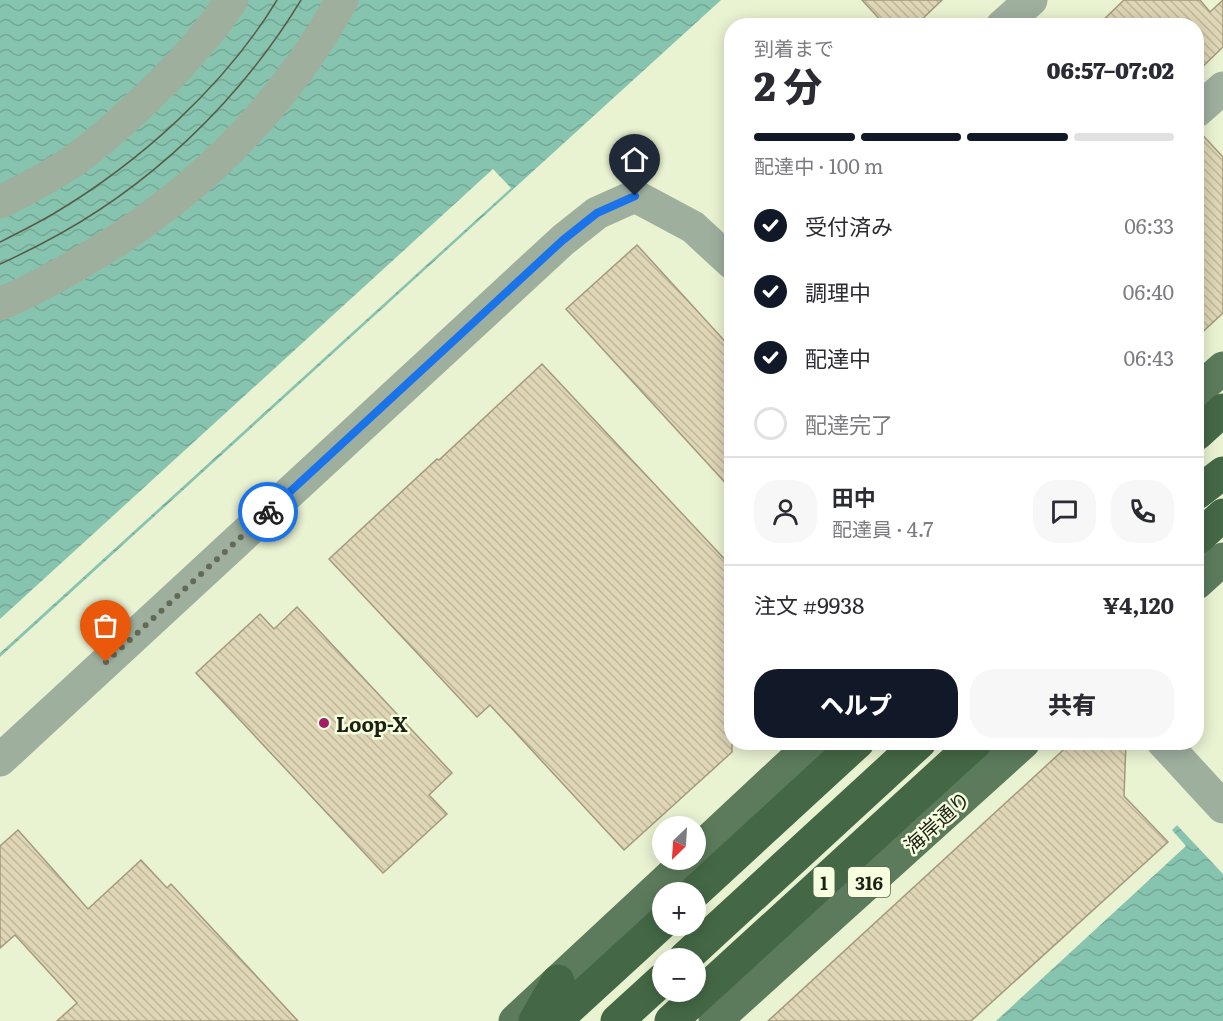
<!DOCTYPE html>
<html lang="ja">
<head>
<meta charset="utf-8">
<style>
	body { margin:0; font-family:Literata,"Noto Sans JP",serif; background:#f7f7f7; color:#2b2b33; height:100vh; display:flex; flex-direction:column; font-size:22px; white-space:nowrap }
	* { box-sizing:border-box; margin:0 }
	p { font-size:20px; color:#7c7c81 }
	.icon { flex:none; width:33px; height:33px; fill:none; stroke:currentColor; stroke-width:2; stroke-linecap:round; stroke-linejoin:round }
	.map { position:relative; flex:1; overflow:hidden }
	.panel { position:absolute; left:724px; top:18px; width:480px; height:732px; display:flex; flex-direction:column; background:#fff; border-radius:24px; box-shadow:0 3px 15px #0003 }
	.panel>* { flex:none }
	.needle { width:39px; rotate:205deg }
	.fabs { position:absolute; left:652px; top:816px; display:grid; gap:12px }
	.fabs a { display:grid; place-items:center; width:54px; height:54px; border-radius:50%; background:#fff; box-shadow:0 3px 15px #0003; font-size:30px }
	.pin { position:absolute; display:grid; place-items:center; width:51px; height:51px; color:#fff; margin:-62px -26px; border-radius:50% 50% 50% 0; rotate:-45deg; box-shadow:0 0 6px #0007 }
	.pin .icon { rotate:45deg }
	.courier { position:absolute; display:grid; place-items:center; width:60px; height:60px; margin:-30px; border:4px solid #1a73e8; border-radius:50%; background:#fff; color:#222; box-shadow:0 2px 8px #0007 }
	.overview em { font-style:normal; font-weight:800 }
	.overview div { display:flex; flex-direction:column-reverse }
	.overview { display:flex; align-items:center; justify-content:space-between; height:102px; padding:0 30px }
	h1 { font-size:39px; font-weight:800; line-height:45px }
	.bar { display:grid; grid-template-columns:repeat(4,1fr); gap:9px 6px; align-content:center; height:72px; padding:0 30px }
	.bar i { height:8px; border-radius:4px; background:#e1e1e2 }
	.bar .selected { background:#111827 }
	.bar p { grid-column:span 4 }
	.line { display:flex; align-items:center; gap:15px; padding:0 30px; border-top:2px solid #e1e1e2 }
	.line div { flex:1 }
	.round { display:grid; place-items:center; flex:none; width:63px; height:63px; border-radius:24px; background:#f7f7f7 }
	ol { padding:0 30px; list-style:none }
	li { display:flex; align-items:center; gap:18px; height:66px }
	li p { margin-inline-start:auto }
	li .icon { padding:6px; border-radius:50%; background:#111827; color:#fff; stroke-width:4 }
	li:last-child { color:#7c7c81 }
	li i { width:33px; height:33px; border:3px solid #e1e1e2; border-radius:50% }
	.button { display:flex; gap:12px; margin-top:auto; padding:12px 30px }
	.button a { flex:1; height:69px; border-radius:24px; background:#111827; color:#fff; font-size:24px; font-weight:800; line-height:69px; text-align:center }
	.button a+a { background:#f7f7f7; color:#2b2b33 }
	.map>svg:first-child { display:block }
</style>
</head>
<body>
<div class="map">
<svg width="1223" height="1021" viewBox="0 0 1223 1021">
	<defs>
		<pattern id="water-waves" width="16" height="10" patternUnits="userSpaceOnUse" patternTransform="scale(1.5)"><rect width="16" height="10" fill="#87c4af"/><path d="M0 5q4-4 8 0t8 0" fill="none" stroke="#74a896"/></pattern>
		<pattern id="building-back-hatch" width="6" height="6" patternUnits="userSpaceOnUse" patternTransform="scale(1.5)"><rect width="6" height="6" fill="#dfd6b6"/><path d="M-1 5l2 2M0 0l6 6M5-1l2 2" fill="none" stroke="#bfb79c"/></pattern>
	</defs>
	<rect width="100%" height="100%" fill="#e9f2d1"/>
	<!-- water -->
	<path fill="url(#water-waves)" d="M 0,0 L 721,0 L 0,657 Z
		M 1223,782 L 1223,1021 L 996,1021 L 1186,846 L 1172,830 Z"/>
	<!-- pier -->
	<path fill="#e9f2d1" d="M 493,169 L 511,188 L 0,653 L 0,619 Z
		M 1223,779 L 1223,874 L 1175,823 Z"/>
	<!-- building -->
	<path fill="url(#building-back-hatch)" stroke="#a29a7c" stroke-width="1.5" d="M 862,0 L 942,0 L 915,26 L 886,26 Z
		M 1124,0 L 1200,0 L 1210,12 L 1223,0 L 1223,47 L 1197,72 L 1197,26 L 1097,26 Z
		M 1197,129 L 1223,157 L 1223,313 L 1197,337 Z
		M 637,245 L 732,349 L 732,490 L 566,309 Z
		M 542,364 L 732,567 L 732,752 L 624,850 L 490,705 L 477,717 L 329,559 L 437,459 L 439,460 Z
		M 297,607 L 452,773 L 429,795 L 447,814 L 383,873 L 196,673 L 260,614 L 274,629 Z
		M 1072,742 L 1126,742 L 1124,796 L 1168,842 L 971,1021 L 768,1021 Z
		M 18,830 L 88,909 L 141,860 L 167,888 L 171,884 L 298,1021 L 57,1021 L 77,1003 L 15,935 L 0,948 L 0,846 Z"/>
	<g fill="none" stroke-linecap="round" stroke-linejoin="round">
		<!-- tertiary -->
		<path stroke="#9eaf9e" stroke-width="33" d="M 1002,26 L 1031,0
			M 1197,111 L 1223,88
			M 0,202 C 25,190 49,177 72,162 C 94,146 115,128 135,109 C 171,76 204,41 232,0
			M 0,304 C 29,292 58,276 85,260 C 194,196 281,111 342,0
			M 1163,742 L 1223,807
			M 0,760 L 563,240 L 597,213 L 635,196 L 693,227 L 732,263"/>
		<!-- primary -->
		<path stroke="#5c7b5c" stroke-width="33" d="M 1197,391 L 1223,368
			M 1197,583 L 1223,559
			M 696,852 L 814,742
			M 515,1021 L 688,860
			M 715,1021 L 1024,742"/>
		<!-- motorway -->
		<path stroke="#446845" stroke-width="33" d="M 1197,434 L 1223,410
			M 1197,493 L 1223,473
			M 1197,539 L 1223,515
			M 695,892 L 858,742
			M 685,958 L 920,742
			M 535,1021 L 558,981
			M 555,1021 L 663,922
			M 617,1021 L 663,979
			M 671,1021 L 976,742"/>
		<!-- tram -->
		<path stroke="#575c4a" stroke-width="1.5" d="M 0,242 C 18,233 36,224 53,214 C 139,163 225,86 277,0
			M 0,264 C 14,258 27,251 41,244 C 148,189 239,102 301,0"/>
	</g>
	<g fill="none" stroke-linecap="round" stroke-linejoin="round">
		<!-- done -->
		<path stroke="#646a56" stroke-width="6" stroke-dasharray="0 10.8" d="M 106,662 L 268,512"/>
		<!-- route -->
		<path stroke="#1a73e8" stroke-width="8" d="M 268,512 L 563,240 L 597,213 L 635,196"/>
	</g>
	<!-- markers -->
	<circle fill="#a41d67" stroke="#f6ffde" stroke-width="2" cx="324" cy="723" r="6"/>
	<g text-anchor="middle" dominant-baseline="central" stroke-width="5" stroke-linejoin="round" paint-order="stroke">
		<!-- shield labels -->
		<g fill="#f6ffde" stroke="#5e6351" stroke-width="1.5">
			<rect x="813.5" y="867" width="21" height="30" rx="4.5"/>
			<rect x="848" y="867" width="42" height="30" rx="4.5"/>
		</g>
		<g font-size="18" font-weight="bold" fill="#1d2014">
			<text x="824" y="882">1</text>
			<text x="869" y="882">316</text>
		</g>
		<!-- poi labels -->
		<g font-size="20" font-weight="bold" fill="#1d2014" stroke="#f6ffde" text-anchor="start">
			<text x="336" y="723">Loop-X</text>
		</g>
		<!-- street labels -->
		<g font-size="20" fill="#1d2014" stroke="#f6ffde">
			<text transform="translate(936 821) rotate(-42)">海岸通り</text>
		</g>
	</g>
</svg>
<div class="fabs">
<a><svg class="needle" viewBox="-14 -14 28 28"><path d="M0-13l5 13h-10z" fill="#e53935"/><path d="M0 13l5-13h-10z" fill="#7c7c81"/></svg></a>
<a>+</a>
<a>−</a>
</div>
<div class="pin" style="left:106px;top:662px;background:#ea580c"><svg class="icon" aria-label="bag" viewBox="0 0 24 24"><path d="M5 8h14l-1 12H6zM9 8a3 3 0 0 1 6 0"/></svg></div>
<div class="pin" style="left:635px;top:196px;background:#1f2937"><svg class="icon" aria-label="home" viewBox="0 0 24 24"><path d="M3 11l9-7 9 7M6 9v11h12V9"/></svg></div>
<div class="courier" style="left:268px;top:512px"><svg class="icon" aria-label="bike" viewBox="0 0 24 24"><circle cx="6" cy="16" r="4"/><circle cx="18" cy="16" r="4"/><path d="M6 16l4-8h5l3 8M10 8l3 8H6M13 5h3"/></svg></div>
<section class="panel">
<div class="overview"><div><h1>2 分</h1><p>到着まで</p></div><em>06:57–07:02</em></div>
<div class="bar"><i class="selected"></i><i class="selected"></i><i class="selected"></i><i></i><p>配達中 · 100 m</p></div>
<ol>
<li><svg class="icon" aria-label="check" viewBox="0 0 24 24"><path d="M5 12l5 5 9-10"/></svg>受付済み<p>06:33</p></li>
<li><svg class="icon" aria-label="check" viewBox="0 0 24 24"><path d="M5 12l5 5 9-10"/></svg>調理中<p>06:40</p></li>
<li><svg class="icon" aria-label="check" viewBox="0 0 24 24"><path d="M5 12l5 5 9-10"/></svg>配達中<p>06:43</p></li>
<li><i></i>配達完了</li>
</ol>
<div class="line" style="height:108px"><a class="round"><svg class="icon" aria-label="person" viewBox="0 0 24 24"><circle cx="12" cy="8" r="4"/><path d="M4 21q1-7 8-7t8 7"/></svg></a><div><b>田中</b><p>配達員 · 4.7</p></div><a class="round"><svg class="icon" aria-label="chat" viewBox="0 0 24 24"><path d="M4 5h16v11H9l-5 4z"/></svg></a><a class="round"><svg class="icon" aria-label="phone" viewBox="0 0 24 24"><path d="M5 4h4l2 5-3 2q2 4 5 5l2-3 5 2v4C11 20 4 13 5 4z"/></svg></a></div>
<div class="line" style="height:78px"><div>注文 #9938</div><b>¥4,120</b></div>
<div class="button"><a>ヘルプ</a><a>共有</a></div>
</section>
</div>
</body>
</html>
